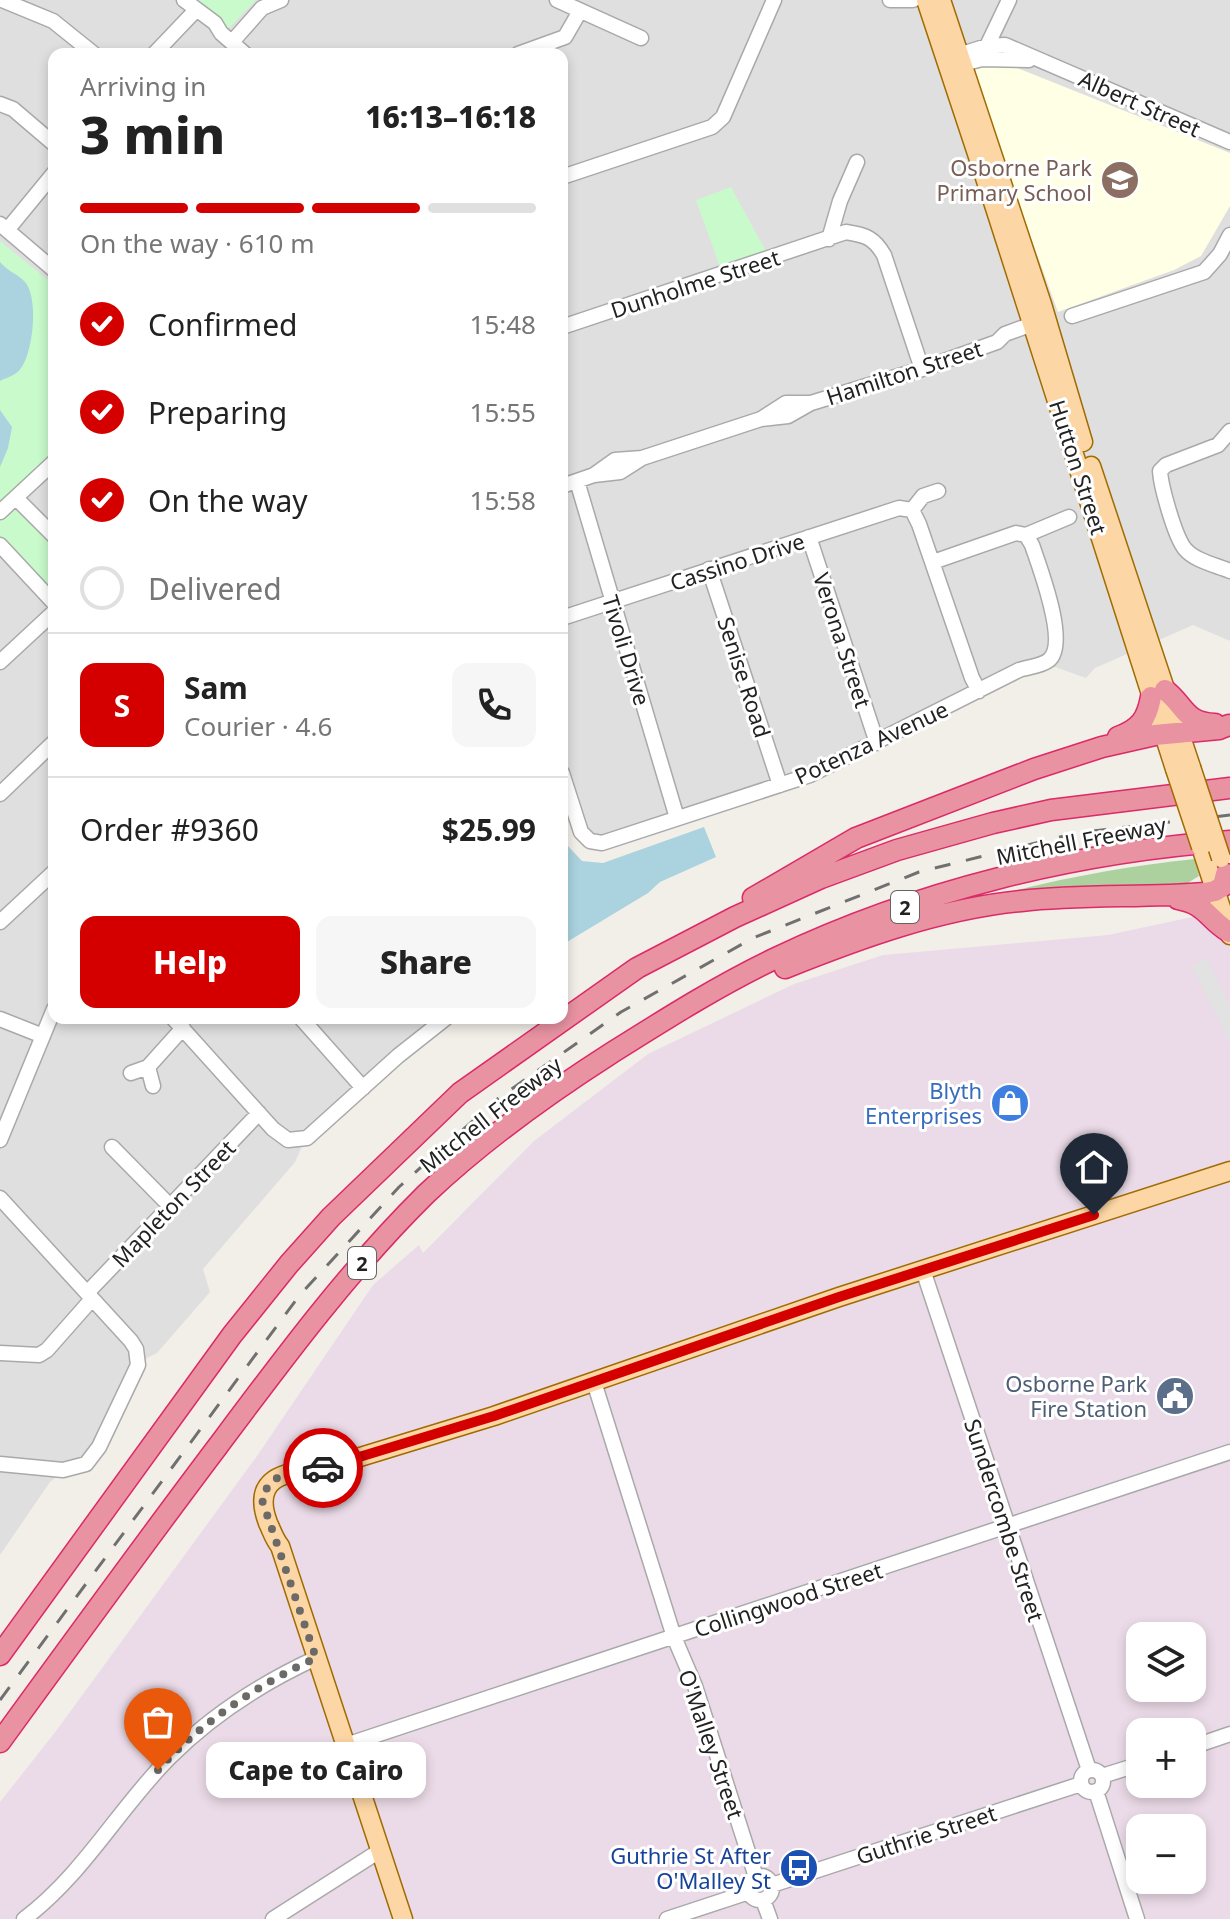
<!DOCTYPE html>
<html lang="en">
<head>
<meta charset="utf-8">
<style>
	body { margin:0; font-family:"Noto Sans",sans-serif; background:#f6f6f6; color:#222; height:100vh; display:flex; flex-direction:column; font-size:30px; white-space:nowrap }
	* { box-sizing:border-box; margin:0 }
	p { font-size:26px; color:#767676 }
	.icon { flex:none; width:44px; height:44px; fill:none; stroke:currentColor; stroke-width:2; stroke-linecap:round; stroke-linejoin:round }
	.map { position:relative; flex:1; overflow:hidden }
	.side { position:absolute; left:48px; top:48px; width:520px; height:976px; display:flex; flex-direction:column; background:#fff; border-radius:16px; box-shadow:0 4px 12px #0003 }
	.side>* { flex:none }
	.tools { position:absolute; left:1126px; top:1622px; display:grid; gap:16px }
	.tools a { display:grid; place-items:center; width:80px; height:80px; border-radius:16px; background:#fff; box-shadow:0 4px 12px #0003; font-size:40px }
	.pin { position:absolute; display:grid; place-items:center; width:68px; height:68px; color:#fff; margin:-82px -34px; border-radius:50% 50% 50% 0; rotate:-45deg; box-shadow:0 0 8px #0007 }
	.pin .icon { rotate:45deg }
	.courier { position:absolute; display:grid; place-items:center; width:80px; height:80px; margin:-40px; border:6px solid #d40000; border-radius:50%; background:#fff; color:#222; box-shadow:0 2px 10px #0007 }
	.bubble { position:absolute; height:56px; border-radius:16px; background:#fff; box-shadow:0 4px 12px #0003; font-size:26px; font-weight:800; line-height:56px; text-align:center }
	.headline em { font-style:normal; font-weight:800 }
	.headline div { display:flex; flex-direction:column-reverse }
	.headline { display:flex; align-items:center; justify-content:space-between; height:136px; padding:0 32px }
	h1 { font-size:52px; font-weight:800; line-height:60px }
	.bar { display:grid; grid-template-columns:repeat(4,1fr); gap:12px 8px; align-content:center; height:96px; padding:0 32px }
	.bar i { height:10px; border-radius:6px; background:#e0e0e0 }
	.bar .on { background:#d40000 }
	.bar p { grid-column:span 4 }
	.line { display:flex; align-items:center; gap:20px; padding:0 32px; border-top:2px solid #e0e0e0 }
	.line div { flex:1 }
	.round { display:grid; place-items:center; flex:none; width:84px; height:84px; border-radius:16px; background:#f6f6f6 }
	ol { padding:0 32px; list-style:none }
	li { display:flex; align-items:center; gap:24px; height:88px }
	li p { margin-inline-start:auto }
	li .icon { padding:8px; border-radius:50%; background:#d40000; color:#fff; stroke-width:4 }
	li:last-child { color:#767676 }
	li i { width:44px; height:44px; border:4px solid #e0e0e0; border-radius:50% }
	.cta { display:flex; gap:16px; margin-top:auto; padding:16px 32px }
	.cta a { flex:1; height:92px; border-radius:16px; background:#d40000; color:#fff; font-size:32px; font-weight:800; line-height:92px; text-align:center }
	.cta a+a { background:#f6f6f6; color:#222 }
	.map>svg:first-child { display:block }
</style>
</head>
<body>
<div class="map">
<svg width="1230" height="1919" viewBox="0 0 1230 1919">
	<rect width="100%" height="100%" fill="#f2efe9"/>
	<!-- residential -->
	<path fill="#e0dfdf" d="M 0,0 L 1230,0 L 1230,641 L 1193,625 L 1095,668 L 1086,678 L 1038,661 L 809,772 L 601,838 L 591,837 L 581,819 L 562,825 L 562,54 L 54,54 L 54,1018 L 438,1018 L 308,1133 L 295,1162 L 203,1269 L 210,1292 L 157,1353 L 127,1368 L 88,1451 L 50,1482 L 0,1555 Z"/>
	<!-- industrial -->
	<path fill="#ebdbe8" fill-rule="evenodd" d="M 1230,909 L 1230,1919 L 0,1919 L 0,1802 L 56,1731 L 257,1456 L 373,1285 L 419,1245 L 423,1253 L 534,1141 L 648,1054 L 794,984 L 883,955 L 1108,935 ZM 1140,1636 L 1192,1636 L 1192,1688 L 1140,1688 ZM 1140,1732 L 1192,1732 L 1192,1784 L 1140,1784 ZM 1140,1828 L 1192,1828 L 1192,1880 L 1140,1880 Z"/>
	<!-- education -->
	<path fill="#ffffe5" d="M 995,59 L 1230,153 L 1230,206 L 1201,256 L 1174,270 L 1058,312 L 967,63 Z"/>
	<!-- forest -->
	<path fill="#add19e" d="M 1195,859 L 1199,876 L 1186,884 L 967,903 C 1042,882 1117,867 1195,859 Z"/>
	<!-- park -->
	<path fill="#c8facc" d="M 192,0 L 256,0 L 228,29 Z
		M 731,187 L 768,255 L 721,270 L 696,200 Z
		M 0,241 L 54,285 L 54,453 L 0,507 Z
		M 16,501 L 54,540 L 54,602 L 0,543 L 0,515 Z"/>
	<!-- parking -->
	<path fill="#e2e2e2" d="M 1207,958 L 1230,1007 L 1230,1042 L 1191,966 Z"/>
	<!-- water -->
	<path fill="#aad3df" d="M 0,262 C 7,271 18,274 25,282 C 39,298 33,352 21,368 C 16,376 7,377 0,381 Z
		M 0,410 L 12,427 L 8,448 L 0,467 Z
		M 704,827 L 716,857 L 660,882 L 648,893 L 562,945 L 562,847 L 567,845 L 582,861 L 603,863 Z"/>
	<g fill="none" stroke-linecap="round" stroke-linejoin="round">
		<defs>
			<path id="minor" d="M 2,0 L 53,21 L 94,54
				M 184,0 L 215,23 L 221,33 L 245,54
				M 557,0 L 641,38
				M 890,0 L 913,0
				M 232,42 L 262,8 L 281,0
				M 987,46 L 1009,0
				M 154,54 L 195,11
				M 518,54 L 565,37 L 580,11
				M 952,57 L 987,46 L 1005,45 L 1230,142
				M 959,65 L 982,59 L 1029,60
				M 0,104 L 13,109 L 54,144
				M 562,177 L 712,127 L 723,117 L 774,0
				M 0,224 L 54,270
				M 8,229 L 54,173
				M 829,239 L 840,201 L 857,162
				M 1072,316 L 1204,272 L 1220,254 L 1230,235
				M 562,327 L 846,232 C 866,235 874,238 884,255 L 922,369
				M 761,419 L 788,416 L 811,403 L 922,369 L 997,342 L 1005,334 L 1041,321
				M 1230,431 L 1218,445 L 1166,465 L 1160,471 C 1161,487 1175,537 1185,549 C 1195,561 1216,565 1230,571
				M 594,475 L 620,472 L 642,458 L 761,419 L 786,403 L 810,403
				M 577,481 L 677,818
				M 562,486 L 594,475 L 615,460 L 642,458
				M 16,498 L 54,536
				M 912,510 L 923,496 L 938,491
				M 0,512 L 54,462
				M 1026,535 L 1069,517
				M 809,537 L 877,743
				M 0,545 L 54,603
				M 709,569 L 780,785
				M 562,618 L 899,508 L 912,510 L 919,524 L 972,678 L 979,691
				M 0,662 L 54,612
				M 562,773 L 581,832 L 590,841 L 602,843 L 810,775 L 1019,670 C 1028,667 1042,666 1049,660 C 1069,643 1039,566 1032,545 L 1026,535 L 1016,533 L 933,562
				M 0,794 L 54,742
				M 0,922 L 54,872
				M 173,1018 L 273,1129 L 288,1140 L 307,1138 L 398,1056 L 446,1018
				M 301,1018 L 363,1088
				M 0,1019 L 43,1036
				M 148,1067 L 153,1086
				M 131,1073 L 148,1067 L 183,1028
				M 0,1140 L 54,1009
				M 112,1147 L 170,1206
				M 0,1198 L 131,1341 L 136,1349 L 138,1365 L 99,1447 L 86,1464 L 63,1470 L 0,1464
				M 923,1270 L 1089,1770
				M 87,1293 L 259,1113
				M 0,1353 L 39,1355 L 47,1350 L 92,1299
				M 594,1382 L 674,1637 L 695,1686 L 756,1877
				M 346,1745 L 1230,1452
				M 1192,1747 L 1230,1734
				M1081 1781a11 11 0 1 1 22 0a11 11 0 1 1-22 0Z
				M 1102,1776 L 1140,1764
				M 1096,1791 L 1137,1919
				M748 1888a12 12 0 1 1 24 0a12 12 0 1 1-24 0Z
				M 772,1885 L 1081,1784
				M 763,1900 L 770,1919
				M 24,1919 C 83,1875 119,1808 170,1757 C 211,1716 264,1682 316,1658
				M 273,1919 L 381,1850
				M 667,1919 L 749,1892"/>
			<path id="major" d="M 926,0 L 995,208 L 1175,769
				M 941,0 L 1042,304 L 1083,442
				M 1091,466 L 1191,767
				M 1201,847 L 1230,935
				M 403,1919 L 280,1546 C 274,1539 272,1531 268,1523 C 251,1478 284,1471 321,1469 L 494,1416 L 839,1297 L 1230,1171"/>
			<path id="highway" d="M 1165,690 C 1185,705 1184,723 1215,724
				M 1118,737 C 1140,729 1147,719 1151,697
				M 753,898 L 856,838 L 1034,769 L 1102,747 L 1155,735 L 1219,729 L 1229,725
				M 1178,899 C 1208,905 1206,918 1229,932
				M 785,968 C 860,938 939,909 1021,901 C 1082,894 1144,898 1205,893 L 1215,891 L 1223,886 L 1226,874
				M 0,1655 L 232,1335 L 289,1264 L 331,1217 L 460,1093 L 637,968 L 735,917 L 821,878 L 897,850 L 993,823 L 1051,810 L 1230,788
				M 0,1742 C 72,1643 144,1544 218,1446 C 283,1359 348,1271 426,1194 C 482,1141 546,1095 610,1054 C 664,1020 719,985 776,958 C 917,891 1075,852 1230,841"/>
		</defs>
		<!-- minor casing -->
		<use href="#minor" stroke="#a9a9a9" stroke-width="17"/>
		<!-- major casing -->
		<use href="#major" stroke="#a06b00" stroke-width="21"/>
		<!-- highway casing -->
		<use href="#highway" stroke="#dc2a67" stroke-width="23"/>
		<!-- minor -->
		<use href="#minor" stroke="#fff" stroke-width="14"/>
		<!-- major -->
		<use href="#major" stroke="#fcd6a4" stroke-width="18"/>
		<!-- highway -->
		<use href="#highway" stroke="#e892a2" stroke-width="20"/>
		<!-- rail -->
		<path stroke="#707070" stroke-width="3" stroke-dasharray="16 16" stroke-linecap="butt" d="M 0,1700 L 299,1296 L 399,1187 L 496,1100 L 621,1012 L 753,938 L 919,872 L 1076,833 L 1230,815"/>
		<defs>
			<path id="major-bridge" d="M 1191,767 L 1221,858
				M 1175,769 L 1201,847"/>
		</defs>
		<!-- major-bridge casing -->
		<use href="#major-bridge" stroke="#a06b00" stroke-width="21" stroke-linecap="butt"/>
		<!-- major-bridge -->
		<use href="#major-bridge" stroke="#fcd6a4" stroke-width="18"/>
	</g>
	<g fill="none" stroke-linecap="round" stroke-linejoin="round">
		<!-- done -->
		<path stroke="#6b6a68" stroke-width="8" stroke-dasharray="0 14.4" d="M 158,1770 C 200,1723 259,1684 316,1658 L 262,1500 C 269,1471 297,1471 323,1468"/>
		<!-- route -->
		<path stroke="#d40000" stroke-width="10" d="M 323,1468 L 494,1416 L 839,1297 L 1094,1215"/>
	</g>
	<!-- icons -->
	<defs>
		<symbol id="school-disc" viewBox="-11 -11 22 22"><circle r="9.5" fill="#8d6e63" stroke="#fff"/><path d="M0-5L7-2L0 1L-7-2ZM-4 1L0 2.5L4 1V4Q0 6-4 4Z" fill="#fff"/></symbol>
		<symbol id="shop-disc" viewBox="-11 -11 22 22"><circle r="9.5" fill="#3f7fe0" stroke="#fff"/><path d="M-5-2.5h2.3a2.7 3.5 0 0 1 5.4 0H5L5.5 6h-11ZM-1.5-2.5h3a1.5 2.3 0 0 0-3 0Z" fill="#fff"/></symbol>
		<symbol id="civic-disc" viewBox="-11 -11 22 22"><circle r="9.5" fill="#5c6f8a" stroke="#fff"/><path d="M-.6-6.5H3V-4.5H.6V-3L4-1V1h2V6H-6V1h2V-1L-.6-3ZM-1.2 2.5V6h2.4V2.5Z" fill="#fff"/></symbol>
		<symbol id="bus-disc" viewBox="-11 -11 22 22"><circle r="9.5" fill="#1a4fb4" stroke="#fff"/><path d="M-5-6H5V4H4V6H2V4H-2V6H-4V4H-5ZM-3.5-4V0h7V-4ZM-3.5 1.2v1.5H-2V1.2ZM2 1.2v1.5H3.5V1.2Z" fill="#fff"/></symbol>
	</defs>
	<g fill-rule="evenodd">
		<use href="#school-disc" x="1098" y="158" width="44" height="44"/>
		<use href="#shop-disc" x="988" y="1081" width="44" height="44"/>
		<use href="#civic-disc" x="1153" y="1374" width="44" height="44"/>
		<use href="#bus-disc" x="777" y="1846" width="44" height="44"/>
	</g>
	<g text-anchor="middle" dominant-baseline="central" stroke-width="6" stroke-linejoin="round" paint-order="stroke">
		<!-- shield labels -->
		<g fill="#fff" stroke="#646464" stroke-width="2">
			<rect x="891" y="891" width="28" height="32" rx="6"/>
			<rect x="348" y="1247" width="28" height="32" rx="6"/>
		</g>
		<g font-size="20" font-weight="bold" fill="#222">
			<text x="905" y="907">2</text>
			<text x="362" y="1263">2</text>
		</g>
		<!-- street labels -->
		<g font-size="22" fill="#222" stroke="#fff">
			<text transform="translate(1140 103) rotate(24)">Albert Street</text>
			<text transform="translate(695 283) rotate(-18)">Dunholme Street</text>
			<text transform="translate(904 372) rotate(-18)">Hamilton Street</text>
			<text transform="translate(1079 467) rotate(72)">Hutton Street</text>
			<text transform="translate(737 561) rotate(-18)">Cassino Drive</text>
			<text transform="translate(843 640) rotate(72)">Verona Street</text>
			<text transform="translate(627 650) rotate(73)">Tivoli Drive</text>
			<text transform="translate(745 677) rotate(72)">Senise Road</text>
			<text transform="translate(871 742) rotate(-25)">Potenza Avenue</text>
			<text transform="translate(1081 840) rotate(-11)">Mitchell Freeway</text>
			<text transform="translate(490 1114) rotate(-38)">Mitchell Freeway</text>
			<text transform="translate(173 1203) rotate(-46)">Mapleton Street</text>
			<text transform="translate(1005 1520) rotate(72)">Sundercombe Street</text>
			<text transform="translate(788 1599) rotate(-18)">Collingwood Street</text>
			<text transform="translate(712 1744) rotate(71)">O'Malley Street</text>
			<text transform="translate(926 1834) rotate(-18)">Guthrie Street</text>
		</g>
		<!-- education labels -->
		<g font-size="22" fill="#785e54" stroke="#fff" text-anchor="end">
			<text x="1092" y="167">Osborne Park<tspan x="1092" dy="25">Primary School</tspan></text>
		</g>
		<!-- shop labels -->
		<g font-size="22" fill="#366cbe" stroke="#fff" text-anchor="end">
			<text x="982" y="1090">Blyth<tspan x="982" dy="25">Enterprises</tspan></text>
		</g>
		<!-- service labels -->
		<g font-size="22" fill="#4e5e75" stroke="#fff" text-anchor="end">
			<text x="1147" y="1383">Osborne Park<tspan x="1147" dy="25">Fire Station</tspan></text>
		</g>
		<!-- transit labels -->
		<g font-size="22" fill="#164399" stroke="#fff" text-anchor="end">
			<text x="771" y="1855">Guthrie St After<tspan x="771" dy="25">O'Malley St</tspan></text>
		</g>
	</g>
</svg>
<div class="tools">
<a><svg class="icon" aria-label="layers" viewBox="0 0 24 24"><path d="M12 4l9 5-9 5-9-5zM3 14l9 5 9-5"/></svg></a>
<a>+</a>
<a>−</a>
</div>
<div class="pin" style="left:158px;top:1770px;background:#ea580c"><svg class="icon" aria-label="bag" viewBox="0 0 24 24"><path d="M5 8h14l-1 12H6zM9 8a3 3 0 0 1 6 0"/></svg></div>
<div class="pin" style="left:1094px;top:1215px;background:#1f2937"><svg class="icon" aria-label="home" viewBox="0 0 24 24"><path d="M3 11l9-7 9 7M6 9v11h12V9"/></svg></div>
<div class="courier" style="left:323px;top:1468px"><svg class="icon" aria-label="car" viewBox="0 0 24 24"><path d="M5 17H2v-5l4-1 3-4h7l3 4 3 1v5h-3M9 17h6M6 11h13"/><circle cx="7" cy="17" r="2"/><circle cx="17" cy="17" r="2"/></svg></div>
<div class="bubble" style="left:206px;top:1742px;width:220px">Cape to Cairo</div>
<section class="side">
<div class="headline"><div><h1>3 min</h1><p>Arriving in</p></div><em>16:13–16:18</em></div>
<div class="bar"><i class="on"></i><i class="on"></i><i class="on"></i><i></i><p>On the way · 610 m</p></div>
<ol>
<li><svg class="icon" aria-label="check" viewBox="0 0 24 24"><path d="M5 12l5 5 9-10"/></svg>Confirmed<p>15:48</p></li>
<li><svg class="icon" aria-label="check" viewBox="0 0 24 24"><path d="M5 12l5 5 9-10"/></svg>Preparing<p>15:55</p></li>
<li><svg class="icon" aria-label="check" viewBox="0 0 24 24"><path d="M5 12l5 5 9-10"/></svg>On the way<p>15:58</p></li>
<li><i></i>Delivered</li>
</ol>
<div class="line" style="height:144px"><b class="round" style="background:#d40000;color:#fff">S</b><div><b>Sam</b><p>Courier · 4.6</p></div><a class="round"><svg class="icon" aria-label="phone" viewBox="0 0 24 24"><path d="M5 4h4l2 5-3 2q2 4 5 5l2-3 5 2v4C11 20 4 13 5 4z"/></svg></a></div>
<div class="line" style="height:104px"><div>Order #9360</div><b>$25.99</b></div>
<div class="cta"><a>Help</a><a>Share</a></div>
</section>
</div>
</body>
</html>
